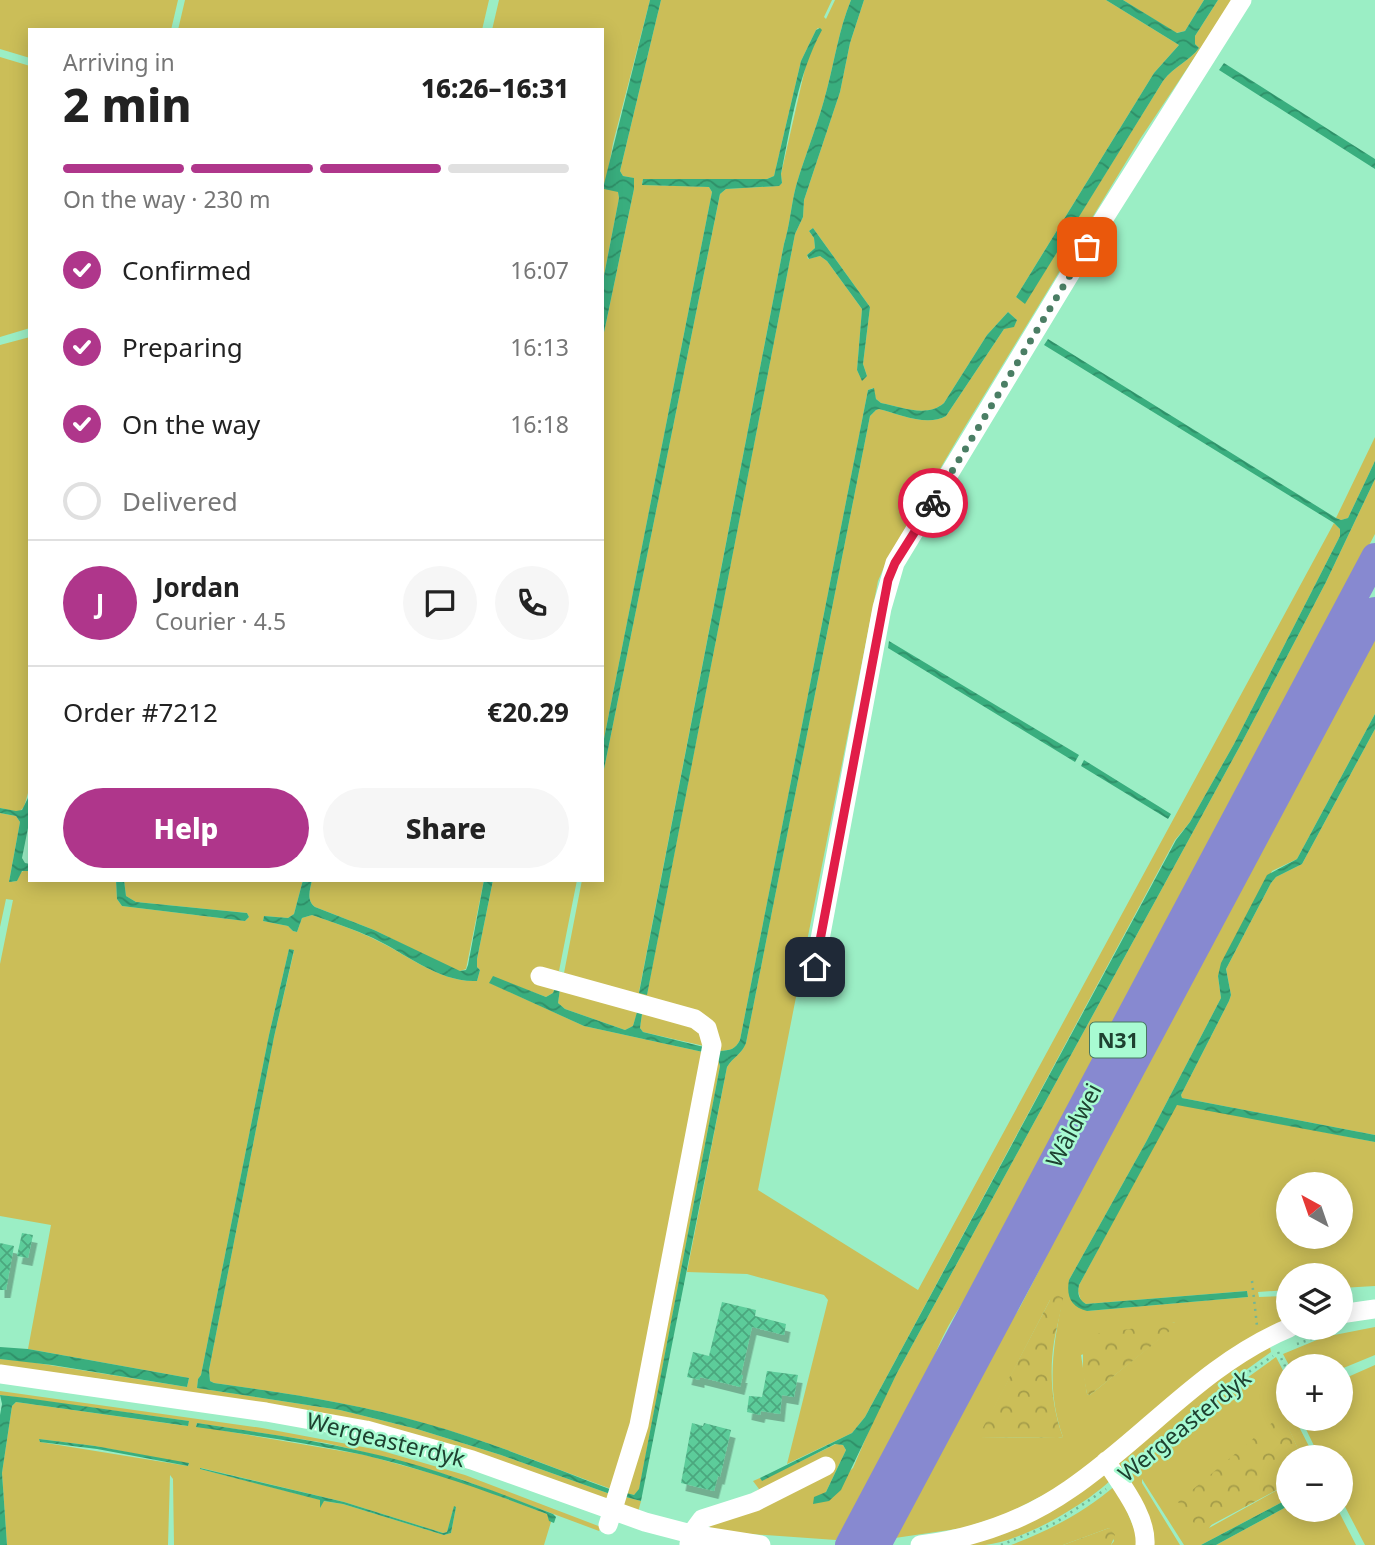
<!DOCTYPE html>
<html lang="en">
<head>
<meta charset="utf-8">
<style>
	body { margin:0; font-family:"Noto Sans",sans-serif; background:#f6f6f6; color:#222; height:100vh; display:flex; flex-direction:column; font-size:26px; white-space:nowrap }
	* { box-sizing:border-box; margin:0 }
	p { font-size:23px; color:#767676 }
	.icon { flex:none; width:38px; height:38px; fill:none; stroke:currentColor; stroke-width:2; stroke-linecap:round; stroke-linejoin:round }
	.map { position:relative; flex:1; overflow:hidden }
	.sheet { position:absolute; left:28px; top:28px; width:576px; height:854px; display:flex; flex-direction:column; background:#fff; border-radius:0px; box-shadow:0 4px 18px #0003 }
	.sheet>* { flex:none }
	.needle { width:46px; rotate:320deg }
	.fabs { position:absolute; left:1276px; top:1172px; display:grid; gap:14px }
	.fabs a { display:grid; place-items:center; width:77px; height:77px; border-radius:50%; background:#fff; box-shadow:0 4px 18px #0003; font-size:35px }
	.pin { position:absolute; display:grid; place-items:center; width:60px; height:60px; color:#fff; margin:-30px; border-radius:14px; box-shadow:0 4px 10px #0006 }
	.courier { position:absolute; display:grid; place-items:center; width:70px; height:70px; margin:-35px; border:5px solid #e11d48; border-radius:50%; background:#fff; color:#222; box-shadow:0 2px 9px #0007 }
	.summary em { font-style:normal; font-weight:800 }
	.summary div { display:flex; flex-direction:column-reverse }
	.summary { display:flex; align-items:center; justify-content:space-between; height:119px; padding:0 35px }
	h1 { font-size:46px; font-weight:800; line-height:52px }
	.bar { display:grid; grid-template-columns:repeat(4,1fr); gap:10px 7px; align-content:center; height:84px; padding:0 35px }
	.bar i { height:9px; border-radius:5px; background:#e0e0e0 }
	.bar .on { background:#af368b }
	.bar p { grid-column:span 4 }
	.line { display:flex; align-items:center; gap:18px; padding:0 35px; border-top:2px solid #e0e0e0 }
	.line div { flex:1 }
	.round { display:grid; place-items:center; flex:none; width:74px; height:74px; border-radius:37px; background:#f6f6f6 }
	ol { padding:0 35px; list-style:none }
	li { display:flex; align-items:center; gap:21px; height:77px }
	li p { margin-inline-start:auto }
	li .icon { padding:7px; border-radius:50%; background:#af368b; color:#fff; stroke-width:4 }
	li:last-child { color:#767676 }
	li i { width:38px; height:38px; border:4px solid #e0e0e0; border-radius:50% }
	.cta { display:flex; gap:14px; margin-top:auto; padding:14px 35px }
	.cta a { flex:1; height:80px; border-radius:42px; background:#af368b; color:#fff; font-size:28px; font-weight:800; line-height:80px; text-align:center }
	.cta a+a { background:#f6f6f6; color:#222 }
	.map>svg:first-child { display:block }
</style>
</head>
<body>
<div class="map">
<svg width="1375" height="1545" viewBox="0 0 1375 1545">
	<defs>
		<pattern id="forest-crowns" width="20" height="18" patternUnits="userSpaceOnUse" patternTransform="scale(1.75)"><rect width="20" height="18" fill="#cbbe58"/><path d="M2 6a3 3 0 1 1 6 0M12 15a3 3 0 1 1 6 0" fill="none" stroke="#a49c49"/></pattern>
		<pattern id="water-waves" width="16" height="10" patternUnits="userSpaceOnUse" patternTransform="scale(1.75)"><rect width="16" height="10" fill="#39ae7e"/><path d="M0 5q4-4 8 0t8 0" fill="none" stroke="#2f8f68"/></pattern>
		<pattern id="building-cross-hatch" width="8" height="8" patternUnits="userSpaceOnUse" patternTransform="scale(1.75)"><rect width="8" height="8" fill="#5bcc9a"/><path d="M0 0l8 8M0 8l8-8" fill="none" stroke="#4ba77e"/></pattern>
		<filter id="shadow"><feDropShadow dx="4.5" dy="8" stdDeviation="0" flood-color="#0004"/></filter>
	</defs>
	<rect width="100%" height="100%" fill="#9beec5"/>
	<!-- grass -->
	<path fill="#cbbe58" fill-rule="evenodd" d="M 0,0 L 178,0 L 171,30 L 30,30 L 30,58 L 0,49 Z
		M 185,0 L 489,0 L 482,30 L 178,30 Z
		M 499,0 L 650,0 L 613,143 L 606,183 L 618,192 L 619,198 L 602,286 L 602,30 L 492,30 Z
		M 661,0 L 832,0 L 824,17 L 826,19 L 835,0 L 851,0 C 839,29 835,59 827,89 C 819,122 805,155 796,186 C 791,205 790,225 784,244 L 639,992 L 647,994 L 795,234 L 803,217 L 804,200 L 840,92 L 850,43 L 864,0 L 1106,0 L 1179,45 L 1154,73 L 1016,297 L 1025,303 L 1163,81 C 1174,66 1191,60 1199,48 L 1195,44 L 1195,36 L 1218,0 L 1233,0 L 1140,139 L 958,438 L 888,558 L 878,581 L 758,1190 L 918,1290 L 1334,523 L 1340,529 L 1340,536 L 1234,744 L 1190,822 L 1175,840 L 865,1417 L 852,1433 L 787,1464 L 828,1300 L 824,1295 L 747,1274 L 687,1272 L 727,1067 C 733,1057 742,1054 746,1043 L 870,416 L 876,410 L 879,409 C 899,414 927,427 946,416 L 1004,329 L 1014,326 L 1017,320 L 1008,312 L 987,335 L 944,403 C 927,418 902,407 881,403 L 876,399 L 873,388 L 868,390 L 740,1040 C 735,1050 730,1050 720,1051 L 718,1059 L 720,1066 L 639,1490 L 634,1495 L 623,1493 L 622,1496 L 641,1501 L 638,1512 L 619,1506 L 618,1500 L 641,1425 L 714,1054 C 717,1037 713,1025 697,1017 L 539,974 L 538,977 L 694,1022 L 700,1026 L 708,1037 L 709,1051 L 637,1420 L 615,1496 L 610,1503 L 474,1453 L 368,1423 L 108,1380 L 0,1366 L 0,1359 L 24,1361 L 187,1387 L 189,1378 L 28,1349 L 51,1225 L 0,1216 L 0,964 L 13,900 L 6,899 L 0,927 L 0,813 L 16,816 L 20,822 L 9,882 L 17,881 L 20,873 L 25,870 L 30,871 L 30,880 L 116,880 L 117,899 L 122,906 L 245,921 L 249,917 L 247,913 L 136,902 L 126,896 L 124,880 L 303,880 L 294,914 L 288,918 L 264,916 L 263,921 L 288,926 L 293,931 L 297,932 L 302,918 L 312,915 C 332,922 353,929 372,938 C 405,953 440,983 477,981 L 480,970 L 477,967 L 477,959 L 493,880 L 577,880 L 559,971 L 564,973 L 582,880 L 602,880 L 602,779 L 720,194 L 726,189 L 778,186 L 782,183 L 781,174 L 807,60 L 821,30 L 818,28 L 816,30 L 801,61 L 774,176 L 767,179 L 644,179 L 642,182 L 643,185 L 709,187 L 712,192 L 602,749 L 602,342 L 634,189 L 633,178 L 623,176 L 620,171 ZM 813,228 L 870,307 L 863,364 L 867,376 L 862,380 L 857,370 L 862,309 L 827,261 L 820,256 L 808,259 L 807,255 L 815,248 L 814,238 L 809,231 ZM 289,949 L 294,951 L 274,1037 L 209,1370 L 210,1381 L 214,1383 C 284,1393 355,1403 423,1423 C 489,1441 551,1467 614,1490 L 613,1495 L 501,1455 L 417,1429 L 340,1410 L 197,1388 L 198,1379 L 201,1375 L 269,1035 ZM 493,977 L 546,997 L 553,993 L 555,988 L 560,989 L 558,1003 L 565,1009 L 625,1030 L 633,1026 L 637,1013 L 642,1014 L 640,1028 L 643,1032 L 704,1046 L 703,1052 L 584,1026 L 490,983 Z
		M 1123,0 L 1204,0 L 1185,31 L 1176,33 Z
		M 0,57 L 30,66 L 30,328 L 0,337 Z
		M 30,337 L 30,786 L 24,807 L 19,812 L 0,808 L 0,345 Z
		M 1375,437 L 1375,461 L 1348,518 L 1341,520 L 1336,518 Z
		M 1375,479 L 1375,534 L 977,1283 C 956,1310 938,1340 929,1373 L 836,1540 L 721,1532 L 710,1528 L 709,1523 L 759,1489 L 753,1481 L 760,1478 L 762,1480 L 836,1444 L 843,1445 L 846,1450 L 826,1492 L 814,1504 L 853,1468 L 874,1419 L 897,1373 L 1240,746 L 1326,582 Z
		M 1375,633 L 1375,714 L 1297,859 L 1272,871 L 1218,976 L 1221,998 L 1146,1142 L 1069,1280 L 1087,1311 L 1248,1297 L 1247,1291 L 1086,1304 L 1081,1301 L 1078,1291 L 1079,1285 L 1175,1106 L 1179,1104 L 1375,1142 L 1375,1286 L 1341,1288 L 1340,1276 L 1288,1276 L 1288,1290 L 1258,1292 L 1259,1297 L 1288,1296 L 1288,1320 L 1059,1487 L 1007,1514 L 963,1528 L 895,1538 L 996,1343 L 1019,1309 L 1043,1263 L 1053,1235 ZM 1288,1185 L 1340,1185 L 1340,1237 L 1288,1237 ZM 1050,1300 L 1061,1307 C 1052,1351 1047,1393 1063,1437 L 1058,1438 L 979,1437 ZM 1175,1322 L 1170,1330 L 1090,1395 L 1087,1394 L 1081,1355 Z
		M 1375,729 L 1375,1135 L 1182,1098 L 1181,1095 L 1229,1001 L 1231,995 L 1226,969 L 1271,883 L 1276,877 L 1302,864 Z
		M 312,880 L 484,880 L 466,969 L 460,971 L 453,969 L 374,930 L 315,907 C 306,900 310,890 312,880 Z
		M 1375,1327 L 1375,1355 L 1341,1369 L 1340,1367 L 1290,1367 L 1283,1354 L 1324,1337 Z
		M 1270,1347 L 1271,1352 L 1221,1388 L 1119,1474 L 1117,1464 L 1222,1373 Z
		M 1276,1357 L 1288,1380 L 1288,1419 L 1295,1419 L 1315,1458 L 1302,1458 L 1287,1425 L 1209,1528 L 1288,1484 L 1288,1499 L 1201,1545 L 1184,1545 L 1142,1479 L 1142,1483 L 1180,1545 L 1148,1545 L 1122,1480 L 1226,1393 Z
		M 1375,1365 L 1375,1545 L 1365,1545 L 1341,1499 L 1340,1458 L 1320,1458 L 1301,1419 L 1340,1419 L 1341,1380 Z
		M 0,1391 L 262,1428 L 379,1450 L 465,1475 L 601,1527 L 599,1531 L 463,1480 L 397,1460 L 326,1443 L 197,1423 L 196,1426 L 365,1455 L 463,1482 L 547,1514 L 551,1522 L 544,1545 L 174,1545 L 173,1479 L 170,1475 L 168,1545 L 7,1545 L 2,1473 L 12,1406 L 16,1402 L 187,1426 L 189,1421 L 0,1395 ZM 39,1439 L 95,1446 L 189,1464 L 188,1466 L 40,1442 ZM 201,1468 L 344,1502 L 443,1533 L 447,1532 L 454,1507 L 456,1507 L 451,1533 L 444,1535 L 343,1504 L 323,1501 L 320,1507 L 321,1500 L 200,1469 Z
		M 1103,1475 L 1112,1479 C 1085,1505 1023,1541 985,1545 C 978,1545 970,1545 963,1545 Z
		M 1116,1485 L 1141,1545 L 1111,1545 L 1114,1541 L 1109,1528 L 1063,1545 L 1011,1545 C 1050,1530 1085,1512 1116,1485 Z
		M 1288,1506 L 1288,1510 L 1338,1510 L 1356,1545 L 1216,1545 Z"/>
	<!-- forest -->
	<path fill="url(#forest-crowns)" d="M 1057,1295 L 1063,1298 C 1061,1313 1056,1328 1054,1342 C 1049,1373 1052,1408 1063,1437 L 1058,1438 L 978,1437 L 1050,1300 Z
		M 1176,1322 L 1171,1330 L 1090,1395 L 1087,1394 L 1083,1373 L 1083,1336 Z
		M 1280,1416 L 1287,1424 L 1302,1458 L 1288,1458 L 1288,1484 L 1200,1531 L 1178,1502 Z
		M 1109,1528 L 1115,1535 L 1111,1545 L 1063,1545 Z"/>
	<!-- water -->
	<path fill="url(#water-waves)" d="M 650,0 L 661,0 L 620,171 L 623,176 L 634,178 L 634,189 L 602,342 L 602,286 L 619,198 L 618,192 L 604,189 L 604,184 Z
		M 851,0 L 864,0 L 850,43 L 840,92 L 804,200 L 803,217 L 795,234 L 647,995 L 639,993 L 784,244 C 790,225 791,205 796,186 C 805,155 819,122 827,89 C 835,59 839,29 851,0 Z
		M 1106,0 L 1123,0 L 1177,33 L 1185,31 L 1204,0 L 1218,0 L 1195,36 L 1195,44 L 1199,48 C 1191,60 1174,66 1163,81 L 1025,304 L 1016,297 L 1154,73 L 1179,45 Z
		M 820,28 L 822,30 C 798,74 791,125 781,174 L 782,183 L 779,186 L 726,189 L 720,194 L 602,779 L 602,749 L 712,192 L 709,187 L 642,185 L 643,179 L 767,179 L 774,176 L 801,61 L 816,30 Z
		M 1224,63 L 1375,159 L 1375,169 L 1219,70 Z
		M 813,228 L 870,307 L 863,364 L 867,376 L 862,381 L 857,370 L 862,309 L 827,261 L 820,256 L 809,259 L 807,255 L 815,248 L 814,238 L 809,231 Z
		M 1008,312 L 1017,320 L 1014,327 L 1004,329 L 946,416 C 927,427 899,414 879,409 L 876,410 L 870,416 L 746,1043 C 742,1054 733,1057 727,1067 L 641,1501 L 622,1496 L 623,1492 L 634,1495 L 639,1489 L 720,1066 L 718,1059 L 720,1051 C 730,1050 735,1050 740,1040 L 868,390 L 874,388 L 876,399 L 881,403 C 902,407 927,418 944,403 L 987,335 Z
		M 1048,339 L 1336,518 L 1341,520 L 1348,518 L 1375,461 L 1375,479 L 1326,582 L 1240,746 L 897,1373 L 841,1490 L 829,1501 L 813,1504 L 814,1497 L 826,1492 L 846,1450 L 843,1445 L 835,1444 L 762,1481 L 760,1478 L 852,1433 L 865,1417 L 1176,840 L 1190,822 L 1234,744 L 1340,536 L 1340,529 L 1334,523 L 1044,345 Z
		M 889,641 L 1079,755 L 1075,762 L 888,648 Z
		M 1375,714 L 1375,729 L 1302,864 L 1276,877 L 1271,883 L 1226,969 L 1231,995 L 1229,1001 L 1181,1095 L 1182,1098 L 1375,1135 L 1375,1142 L 1177,1105 L 1079,1285 C 1077,1294 1079,1300 1086,1304 L 1247,1291 L 1248,1297 L 1087,1311 C 1071,1307 1066,1296 1069,1280 L 1146,1142 L 1221,998 L 1218,976 L 1221,963 L 1267,875 L 1297,859 Z
		M 1084,760 L 1171,814 L 1168,819 L 1081,766 Z
		M 30,786 L 30,818 L 22,858 L 25,863 L 30,864 L 30,871 L 22,871 L 17,881 L 9,882 L 20,822 L 16,816 L 0,813 L 0,808 L 16,811 L 22,810 L 28,798 Z
		M 116,880 L 124,880 L 126,896 L 136,902 L 247,913 L 249,917 L 245,921 L 122,906 L 117,899 Z
		M 303,880 L 312,880 C 310,890 306,900 315,907 L 374,930 L 460,971 L 466,970 L 468,965 L 484,880 L 493,880 L 477,959 L 477,967 L 480,970 L 477,981 C 440,983 405,953 373,938 C 353,929 332,922 312,915 L 302,918 L 297,932 L 293,931 L 288,926 L 263,921 L 264,916 L 288,918 L 294,914 Z
		M 289,949 L 294,950 L 274,1037 L 209,1370 L 210,1381 L 214,1383 C 285,1393 355,1403 424,1423 C 489,1441 551,1467 615,1491 L 613,1495 L 501,1455 L 417,1429 L 340,1410 L 197,1388 L 198,1379 L 201,1375 L 269,1035 Z
		M 493,976 L 546,997 L 553,993 L 555,988 L 560,989 L 558,1003 L 565,1009 L 625,1030 L 633,1026 L 637,1012 L 642,1014 L 640,1028 L 643,1032 L 704,1047 L 703,1052 L 584,1026 L 489,983 Z
		M 0,1347 L 28,1349 L 189,1378 L 187,1387 L 52,1365 L 0,1359 Z
		M 0,1395 L 26,1398 L 189,1421 L 188,1426 L 16,1402 L 12,1406 L 2,1473 L 7,1545 L 0,1545 L 0,1415 L 2,1404 Z
		M 197,1423 C 253,1432 310,1439 365,1452 C 430,1466 492,1490 553,1514 L 556,1517 L 554,1523 L 549,1521 L 547,1514 C 487,1491 427,1470 364,1455 C 309,1443 252,1435 196,1427 Z
		M 39,1439 L 95,1446 L 189,1463 L 188,1466 L 97,1449 L 40,1442 Z
		M 200,1468 L 344,1502 L 443,1533 L 447,1532 L 454,1506 L 456,1507 L 451,1533 L 444,1535 L 343,1504 L 324,1501 L 320,1508 L 320,1500 L 200,1469 Z
		M 1288,1499 L 1288,1506 L 1216,1545 L 1201,1545 Z"/>
	<!-- building -->
	<path fill="url(#building-cross-hatch)" filter="url(#shadow)" d="M 22,1233 L 33,1235 L 28,1258 L 17,1256 Z
		M 0,1243 L 14,1246 L 6,1290 L 0,1290 Z
		M 722,1302 L 756,1310 L 755,1316 L 786,1324 L 784,1335 L 752,1327 L 741,1375 L 743,1375 L 740,1387 L 700,1377 L 700,1380 L 687,1377 L 693,1352 L 709,1356 Z
		M 767,1371 L 798,1375 L 794,1397 L 782,1395 L 780,1414 L 761,1411 L 760,1415 L 747,1412 L 749,1396 L 762,1397 Z
		M 692,1423 L 703,1426 L 704,1423 L 731,1430 L 720,1477 L 718,1476 L 714,1491 L 681,1483 Z"/>
	<g fill="none" stroke-linecap="round" stroke-linejoin="round">
		<!-- path -->
		<path stroke="#72b594" stroke-width="2.5" stroke-dasharray="2 5" stroke-linecap="butt" d="M 1252,1281 L 1257,1326
			M 1297,1344 L 1337,1330
			M 1278,1352 L 1288,1372
			M 1130,1469 L 1238,1379 L 1273,1356
			M 1001,1545 L 1055,1523 L 1106,1489"/>
		<!-- minor -->
		<path stroke="#fff" stroke-width="19" d="M 815,966 L 882,608 L 895,563 L 1101,223 L 1242,0
			M 540,976 L 695,1019 L 707,1028 L 712,1045 L 639,1425 L 608,1525
			M 1340,1314 L 1375,1309
			M 0,1374 L 266,1412 L 366,1430 L 472,1460 L 645,1522 L 691,1534 L 761,1545
			M 1106,1461 C 1121,1485 1147,1516 1145,1545
			M 689,1544 L 691,1534 L 702,1519 L 755,1502 L 826,1466
			M 920,1545 C 975,1538 1024,1521 1070,1489 C 1145,1438 1203,1364 1289,1328"/>
		<!-- highway -->
		<path stroke="#8789d0" stroke-width="28" d="M 849,1545 L 1375,557
			M 877,1545 L 1375,611"/>
	</g>
	<g fill="none" stroke-linecap="round" stroke-linejoin="round">
		<!-- done -->
		<path stroke="#4a7e64" stroke-width="7" stroke-dasharray="0 12.6" d="M 933,503 L 1087,247"/>
		<!-- route -->
		<path stroke="#e11d48" stroke-width="9" d="M 815,967 L 888,580 L 895,563 L 933,503"/>
	</g>
	<g text-anchor="middle" dominant-baseline="central" stroke-width="5" stroke-linejoin="round" paint-order="stroke">
		<!-- shield labels -->
		<rect fill="#a8fbd2" stroke="#477961" stroke-width="2" x="1090" y="1022.5" width="56" height="35" rx="5"/>
		<g font-size="21" font-weight="bold" fill="#1e4130">
			<text x="1118" y="1040">N31</text>
		</g>
		<!-- street labels -->
		<g font-size="23" fill="#1e4130" stroke="#a8fbd2">
			<text transform="translate(1073 1125) rotate(-62)">Wâldwei</text>
			<text transform="translate(1184 1425) rotate(-39)">Wergeasterdyk</text>
			<text transform="translate(386 1439) rotate(14)">Wergeasterdyk</text>
		</g>
	</g>
</svg>
<div class="fabs">
<a><svg class="needle" viewBox="-14 -14 28 28"><path d="M0-13l5 13h-10z" fill="#e53935"/><path d="M0 13l5-13h-10z" fill="#767676"/></svg></a>
<a><svg class="icon" aria-label="layers" viewBox="0 0 24 24"><path d="M12 4l9 5-9 5-9-5zM3 14l9 5 9-5"/></svg></a>
<a>+</a>
<a>−</a>
</div>
<div class="pin" style="left:1087px;top:247px;background:#ea580c"><svg class="icon" aria-label="bag" viewBox="0 0 24 24"><path d="M5 8h14l-1 12H6zM9 8a3 3 0 0 1 6 0"/></svg></div>
<div class="pin" style="left:815px;top:967px;background:#1f2937"><svg class="icon" aria-label="home" viewBox="0 0 24 24"><path d="M3 11l9-7 9 7M6 9v11h12V9"/></svg></div>
<div class="courier" style="left:933px;top:503px"><svg class="icon" aria-label="bike" viewBox="0 0 24 24"><circle cx="6" cy="16" r="4"/><circle cx="18" cy="16" r="4"/><path d="M6 16l4-8h5l3 8M10 8l3 8H6M13 5h3"/></svg></div>
<section class="sheet">
<div class="summary"><div><h1>2 min</h1><p>Arriving in</p></div><em>16:26–16:31</em></div>
<div class="bar"><i class="on"></i><i class="on"></i><i class="on"></i><i></i><p>On the way · 230 m</p></div>
<ol>
<li><svg class="icon" aria-label="check" viewBox="0 0 24 24"><path d="M5 12l5 5 9-10"/></svg>Confirmed<p>16:07</p></li>
<li><svg class="icon" aria-label="check" viewBox="0 0 24 24"><path d="M5 12l5 5 9-10"/></svg>Preparing<p>16:13</p></li>
<li><svg class="icon" aria-label="check" viewBox="0 0 24 24"><path d="M5 12l5 5 9-10"/></svg>On the way<p>16:18</p></li>
<li><i></i>Delivered</li>
</ol>
<div class="line" style="height:126px"><b class="round" style="background:#af368b;color:#fff">J</b><div><b>Jordan</b><p>Courier · 4.5</p></div><a class="round"><svg class="icon" aria-label="chat" viewBox="0 0 24 24"><path d="M4 5h16v11H9l-5 4z"/></svg></a><a class="round"><svg class="icon" aria-label="phone" viewBox="0 0 24 24"><path d="M5 4h4l2 5-3 2q2 4 5 5l2-3 5 2v4C11 20 4 13 5 4z"/></svg></a></div>
<div class="line" style="height:91px"><div>Order #7212</div><b>€20.29</b></div>
<div class="cta"><a>Help</a><a>Share</a></div>
</section>
</div>
</body>
</html>
